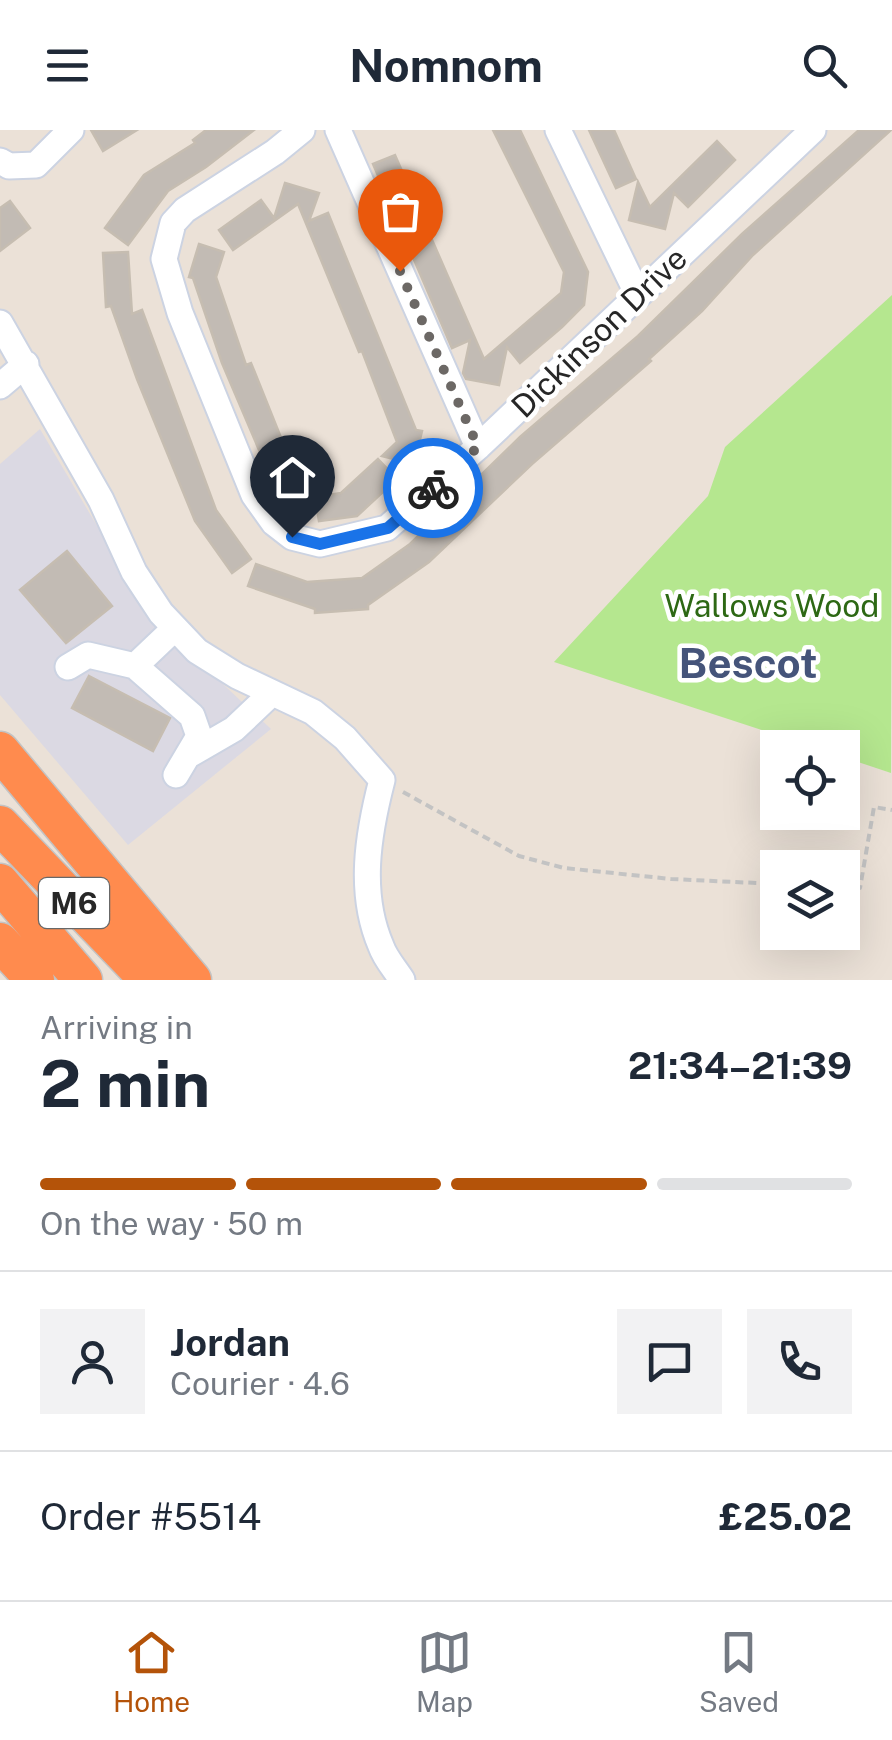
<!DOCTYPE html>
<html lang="en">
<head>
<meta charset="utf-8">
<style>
	body { margin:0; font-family:"Public Sans",sans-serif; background:#f2f2f3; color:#1f2937; height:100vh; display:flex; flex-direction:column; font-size:38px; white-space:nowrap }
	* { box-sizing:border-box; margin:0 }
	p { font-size:32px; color:#747a83 }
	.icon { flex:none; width:55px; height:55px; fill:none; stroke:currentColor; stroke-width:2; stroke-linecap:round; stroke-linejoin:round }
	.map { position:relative; height:850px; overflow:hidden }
	.details { display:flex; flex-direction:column; background:#fff; flex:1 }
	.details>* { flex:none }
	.fabs { position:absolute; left:760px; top:600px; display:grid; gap:20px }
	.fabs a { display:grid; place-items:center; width:100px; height:100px; border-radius:0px; background:#fff; box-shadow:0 10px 40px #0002; font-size:50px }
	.pin { position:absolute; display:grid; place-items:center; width:85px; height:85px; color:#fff; margin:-102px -42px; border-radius:50% 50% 50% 0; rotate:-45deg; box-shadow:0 0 10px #0007 }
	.pin .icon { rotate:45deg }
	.courier { position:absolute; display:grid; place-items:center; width:100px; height:100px; margin:-50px; border:8px solid #1a73e8; border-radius:50%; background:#fff; color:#222; box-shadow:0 2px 12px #0007 }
	.overview em { font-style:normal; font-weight:700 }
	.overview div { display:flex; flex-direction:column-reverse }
	.overview { display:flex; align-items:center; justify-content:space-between; height:170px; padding:0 40px }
	h1 { font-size:65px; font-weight:700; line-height:75px }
	.bar { display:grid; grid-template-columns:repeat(4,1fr); gap:15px 10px; align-content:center; height:120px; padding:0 40px }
	.bar i { height:12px; border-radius:8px; background:#e0e1e3 }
	.bar .current { background:#b45309 }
	.bar p { grid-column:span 4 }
	.line { display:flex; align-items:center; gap:25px; padding:0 40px; border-top:2px solid #e0e1e3 }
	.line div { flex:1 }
	.round { display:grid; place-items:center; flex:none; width:105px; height:105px; border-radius:0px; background:#f2f2f3 }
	header { display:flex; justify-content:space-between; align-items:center; height:130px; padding:0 40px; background:#fff; font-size:45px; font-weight:700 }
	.menu { display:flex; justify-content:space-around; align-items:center; height:140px; border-top:2px solid #e0e1e3; background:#fff; font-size:28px; color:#747a83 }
	.menu a { display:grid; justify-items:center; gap:5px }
	.menu .current { color:#b45309 }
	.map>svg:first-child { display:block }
</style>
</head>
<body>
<header><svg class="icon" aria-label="menu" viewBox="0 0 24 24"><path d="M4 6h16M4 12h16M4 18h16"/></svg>Nomnom<svg class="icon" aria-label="search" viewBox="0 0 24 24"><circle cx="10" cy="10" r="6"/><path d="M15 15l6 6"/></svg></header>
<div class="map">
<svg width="892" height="850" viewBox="0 0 892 850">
	<rect width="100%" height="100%" fill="#ebe1d7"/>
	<!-- industrial -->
	<path fill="#dbd9e3" d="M 40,299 L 150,486 L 271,599 L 128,715 L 0,565 L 0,334 Z"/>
	<!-- green -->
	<path fill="#b5e78f" d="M 892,165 L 891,643 L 843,627 L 842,618 L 814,617 L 554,532 L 708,366 L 725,317 Z"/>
	<!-- building -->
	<path fill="#c2bbb4" stroke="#c6bdb1" stroke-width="2.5" d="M 91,0 L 137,0 L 103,21 Z
		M 206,0 L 254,0 L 206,37 L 168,61 L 128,115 L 105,98 L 144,45 L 195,13 L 193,10 Z
		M 493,0 L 520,0 L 588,142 L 584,175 L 562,197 L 520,233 L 507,217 L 499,255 L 466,249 L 463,243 L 470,210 L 452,218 L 373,34 L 395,25 L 484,229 L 561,163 L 564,142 Z
		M 589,0 L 614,0 L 636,49 L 616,58 Z
		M 859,0 L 891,0 L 753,125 L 702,181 L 649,229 L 651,231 L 532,334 L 429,432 L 368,475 L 368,479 L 315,483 L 315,479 L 248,456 L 256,434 L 307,452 L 362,448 L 410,414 L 520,307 L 638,206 L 742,104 Z
		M 717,11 L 735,30 L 688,77 L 674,63 L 665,99 L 629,90 L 638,52 L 650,77 Z
		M 285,53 L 319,63 L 309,91 L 328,83 L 416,300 L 422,301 L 414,334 L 382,326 L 397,312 L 362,221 L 359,222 L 298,74 L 233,120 L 219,100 L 261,70 L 274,88 Z
		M 10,71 L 30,98 L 0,121 L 0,78 Z
		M 199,114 L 224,122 L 216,147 L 246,235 L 251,233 L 304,365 L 282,374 L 222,233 L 193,148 L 189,147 Z
		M 128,122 L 132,184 L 142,180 L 216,380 L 251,429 L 232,443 L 195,391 L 137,249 L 111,176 L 106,177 L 103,123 Z
		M 378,329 L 397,349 L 357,386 L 319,391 L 315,367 L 341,363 Z
		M 67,421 L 112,476 L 66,513 L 20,460 Z
		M 89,546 L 170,588 L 153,621 L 72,578 Z"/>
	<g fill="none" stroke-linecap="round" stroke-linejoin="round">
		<defs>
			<path id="minor" d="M 302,0 L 275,22 L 185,80 L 173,93 L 164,129 L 180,183 L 254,365 L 274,393 L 292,407 L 320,414 L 387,398 L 478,317 L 813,0
				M 338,0 L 478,317
				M 558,0 L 638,165
				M 0,31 L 9,36 L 36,35 L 71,0
				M 0,193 L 101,370 L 134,442 L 161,483 L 197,521 L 237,546 L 313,582 L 345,608 L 382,650 C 368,704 358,763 381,816 C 385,828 395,839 402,850
				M 0,256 L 26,234
				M 175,498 L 135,536 L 192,586 L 199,606 L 176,645
				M 68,537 L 88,525 L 135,536
				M 189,625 L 234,599 L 272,563"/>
			<path id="highway" d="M 0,621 L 192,850
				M 0,695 L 149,850
				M 0,753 L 83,850
				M 0,812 L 35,850"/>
		</defs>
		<!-- minor casing -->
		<use href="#minor" stroke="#ccd3e2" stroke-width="29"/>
		<!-- highway casing -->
		<use href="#highway" stroke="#c3c3c3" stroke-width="41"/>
		<!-- path -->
		<path stroke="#c3c3c3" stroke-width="4" stroke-dasharray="8 5" stroke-linecap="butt" d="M 403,662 L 519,726 L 564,738 L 671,749 L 778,754
			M 842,757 L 860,758 L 874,677 L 892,680"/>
		<!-- minor -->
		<use href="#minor" stroke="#fff" stroke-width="25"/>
		<!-- highway -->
		<use href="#highway" stroke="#ff8b4e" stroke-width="38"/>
	</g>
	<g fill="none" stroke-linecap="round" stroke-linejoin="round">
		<!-- done -->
		<path stroke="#6c6865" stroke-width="10" stroke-dasharray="0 18" d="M 400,141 L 478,317 L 433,358"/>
		<!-- route -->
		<path stroke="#1a73e8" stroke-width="12" d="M 292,407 L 320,414 L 388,398 L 433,358"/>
	</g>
	<g text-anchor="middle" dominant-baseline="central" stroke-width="9" stroke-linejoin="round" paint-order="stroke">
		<!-- shield labels -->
		<rect fill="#fff" stroke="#686868" stroke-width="2.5" x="39" y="748" width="70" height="50" rx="8"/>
		<g font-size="30" font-weight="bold" fill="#272727">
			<text x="74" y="773">M6</text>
		</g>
		<!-- street labels -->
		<g font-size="32" fill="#272727" stroke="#fff">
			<text transform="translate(599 202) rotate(-44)">Dickinson Drive</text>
		</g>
		<!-- park labels -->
		<g font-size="32" fill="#2d6814" stroke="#fff">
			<text x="772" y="475">Wallows Wood</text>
		</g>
		<!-- district labels -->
		<g font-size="42" font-weight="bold" fill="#45547a" stroke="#fff">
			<text x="748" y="532">Bescot</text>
		</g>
	</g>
</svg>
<div class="fabs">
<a><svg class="icon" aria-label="locate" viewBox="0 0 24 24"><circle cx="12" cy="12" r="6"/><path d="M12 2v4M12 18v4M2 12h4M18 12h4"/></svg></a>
<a><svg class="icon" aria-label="layers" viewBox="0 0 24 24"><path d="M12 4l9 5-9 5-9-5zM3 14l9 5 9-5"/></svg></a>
</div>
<div class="pin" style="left:400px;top:141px;background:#ea580c"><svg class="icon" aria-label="bag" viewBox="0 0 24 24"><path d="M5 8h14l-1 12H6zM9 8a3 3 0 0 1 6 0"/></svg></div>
<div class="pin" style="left:292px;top:407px;background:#1f2937"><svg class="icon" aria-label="home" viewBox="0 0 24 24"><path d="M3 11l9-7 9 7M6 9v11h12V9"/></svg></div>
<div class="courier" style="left:433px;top:358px"><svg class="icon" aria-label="bike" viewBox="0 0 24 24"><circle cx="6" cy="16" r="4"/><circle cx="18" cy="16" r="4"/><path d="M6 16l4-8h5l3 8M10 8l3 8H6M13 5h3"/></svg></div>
</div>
<section class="details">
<div class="overview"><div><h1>2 min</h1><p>Arriving in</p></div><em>21:34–21:39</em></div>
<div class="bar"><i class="current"></i><i class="current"></i><i class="current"></i><i></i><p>On the way · 50 m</p></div>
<div class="line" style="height:180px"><a class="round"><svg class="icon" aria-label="person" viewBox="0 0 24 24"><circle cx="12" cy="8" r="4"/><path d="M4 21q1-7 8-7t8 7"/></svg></a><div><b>Jordan</b><p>Courier · 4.6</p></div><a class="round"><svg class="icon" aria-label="chat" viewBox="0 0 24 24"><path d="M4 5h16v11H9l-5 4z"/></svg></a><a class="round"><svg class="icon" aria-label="phone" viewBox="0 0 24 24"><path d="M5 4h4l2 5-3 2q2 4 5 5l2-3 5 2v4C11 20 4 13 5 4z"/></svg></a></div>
<div class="line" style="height:130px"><div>Order #5514</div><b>£25.02</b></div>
</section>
<nav class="menu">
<a class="current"><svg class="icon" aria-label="home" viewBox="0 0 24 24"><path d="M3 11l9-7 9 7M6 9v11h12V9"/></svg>Home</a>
<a><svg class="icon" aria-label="map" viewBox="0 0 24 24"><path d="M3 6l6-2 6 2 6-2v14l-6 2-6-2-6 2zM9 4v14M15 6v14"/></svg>Map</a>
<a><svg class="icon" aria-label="saved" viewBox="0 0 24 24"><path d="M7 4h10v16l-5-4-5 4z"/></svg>Saved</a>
</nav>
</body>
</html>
